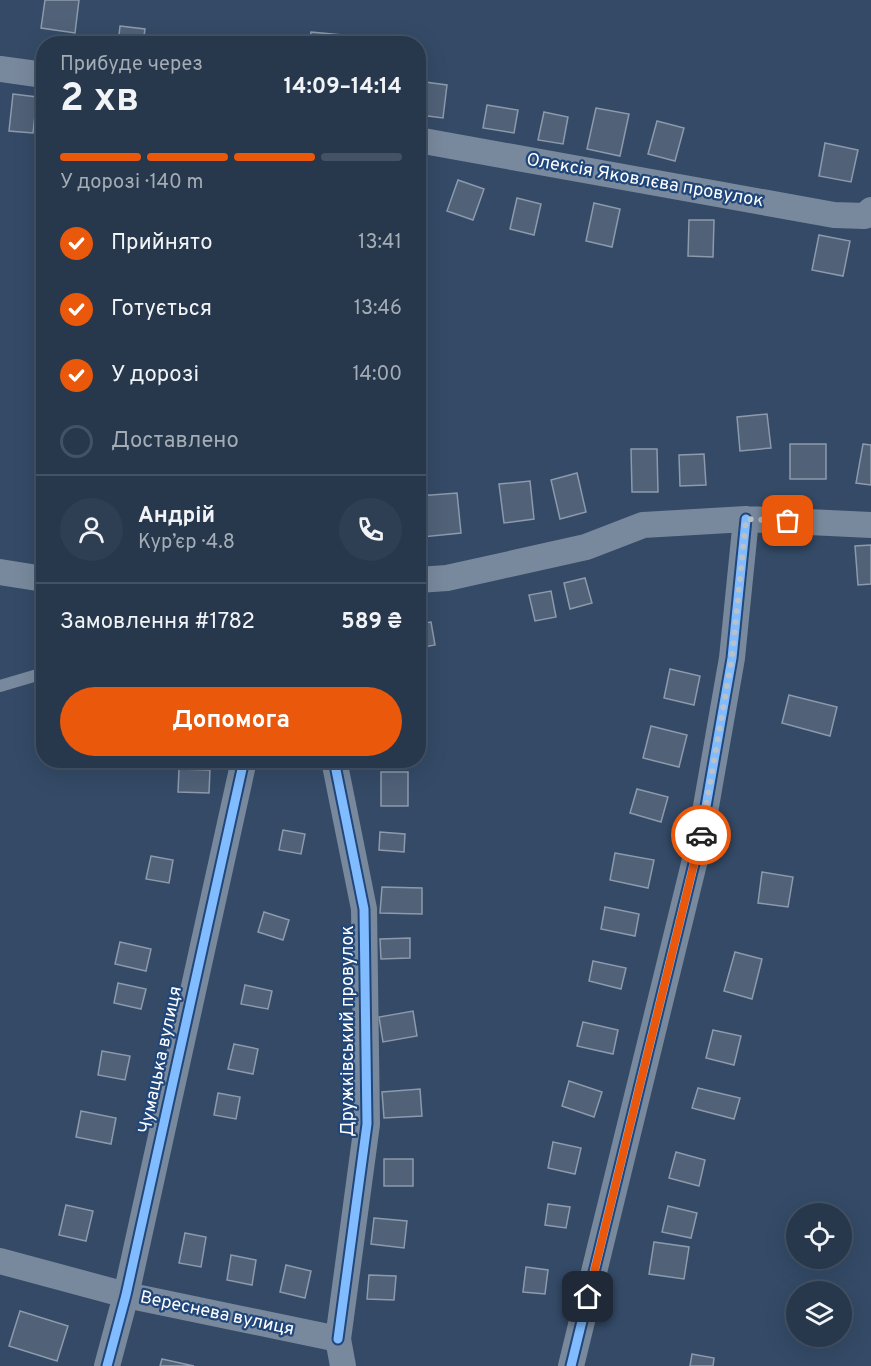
<!DOCTYPE html>
<html lang="uk">
<head>
<meta charset="utf-8">
<style>
	body { margin:0; font-family:Overpass,sans-serif; background:#2f3f53; color:#f1f3f6; height:100vh; display:flex; flex-direction:column; font-size:22px; white-space:nowrap }
	* { box-sizing:border-box; margin:0 }
	p { font-size:20px; color:#a4acb5 }
	.icon { flex:none; width:33px; height:33px; fill:none; stroke:currentColor; stroke-width:2; stroke-linecap:round; stroke-linejoin:round }
	.map { position:relative; flex:1; overflow:hidden }
	.side { position:absolute; left:36px; top:36px; width:390px; height:732px; display:flex; flex-direction:column; background:#27384c; border-radius:24px; box-shadow:0 6px 24px #0002,0 0 0 2px #435264 }
	.side>* { flex:none }
	.buttons { position:absolute; left:786px; top:1203px; display:grid; gap:12px }
	.buttons a { display:grid; place-items:center; width:66px; height:66px; border-radius:50%; background:#27384c; box-shadow:0 6px 24px #0002,0 0 0 2px #435264; font-size:30px }
	.pin { position:absolute; display:grid; place-items:center; width:51px; height:51px; color:#fff; margin:-26px; border-radius:12px; box-shadow:0 3px 9px #0006 }
	.courier { position:absolute; display:grid; place-items:center; width:60px; height:60px; margin:-30px; border:4px solid #ea580c; border-radius:50%; background:#fff; color:#222; box-shadow:0 2px 8px #0007 }
	.overview em { font-style:normal; font-weight:700 }
	.overview div { display:flex; flex-direction:column-reverse }
	.overview { display:flex; align-items:center; justify-content:space-between; height:102px; padding:0 24px }
	h1 { font-size:39px; font-weight:700; line-height:45px }
	.bar { display:grid; grid-template-columns:repeat(4,1fr); gap:9px 6px; align-content:center; height:72px; padding:0 24px }
	.bar i { height:8px; border-radius:4px; background:#435264 }
	.bar .on { background:#ea580c }
	.bar p { grid-column:span 4 }
	.line { display:flex; align-items:center; gap:15px; padding:0 24px; border-top:2px solid #435264 }
	.line div { flex:1 }
	.round { display:grid; place-items:center; flex:none; width:63px; height:63px; border-radius:32px; background:#2f3f53 }
	ol { padding:0 24px; list-style:none }
	li { display:flex; align-items:center; gap:18px; height:66px }
	li p { margin-inline-start:auto }
	li .icon { padding:6px; border-radius:50%; background:#ea580c; color:#fff; stroke-width:4 }
	li:last-child { color:#a4acb5 }
	li i { width:33px; height:33px; border:3px solid #435264; border-radius:50% }
	.action { display:flex; gap:12px; margin-top:auto; padding:12px 24px }
	.action a { flex:1; height:69px; border-radius:36px; background:#ea580c; color:#fff; font-size:24px; font-weight:700; line-height:69px; text-align:center }
	.map>svg:first-child { display:block }
</style>
</head>
<body>
<div class="map">
<svg width="871" height="1366" viewBox="0 0 871 1366">
	<rect width="100%" height="100%" fill="#344a66"/>
	<!-- building -->
	<path fill="#506178" stroke="#8c9aac" stroke-width="1.5" d="M 45,0 L 79,0 L 75,33 L 41,28 Z
		M 120,26 L 145,29 L 143,44 L 118,44 Z
		M 311,32 L 342,35 L 341,44 L 309,44 Z
		M 425,82 L 447,85 L 443,118 L 420,115 Z
		M 13,94 L 37,97 L 33,133 L 9,131 Z
		M 487,105 L 518,110 L 514,133 L 483,128 Z
		M 596,108 L 629,114 L 620,156 L 587,149 Z
		M 544,112 L 568,117 L 563,144 L 538,140 Z
		M 657,121 L 684,128 L 675,161 L 648,154 Z
		M 825,143 L 858,150 L 851,182 L 819,176 Z
		M 458,180 L 484,189 L 473,220 L 447,211 Z
		M 517,198 L 541,204 L 534,235 L 510,229 Z
		M 594,203 L 620,209 L 612,247 L 586,241 Z
		M 689,220 L 714,220 L 713,257 L 688,256 Z
		M 819,235 L 850,241 L 843,276 L 812,270 Z
		M 37,353 L 44,353 L 44,399 L 36,399 Z
		M 767,414 L 771,448 L 740,451 L 737,417 Z
		M 790,444 L 826,444 L 826,479 L 790,479 Z
		M 863,444 L 871,445 L 871,485 L 856,483 Z
		M 631,449 L 657,449 L 658,492 L 632,492 Z
		M 704,454 L 706,485 L 680,486 L 679,455 Z
		M 577,473 L 586,512 L 560,519 L 551,480 Z
		M 530,481 L 534,519 L 504,523 L 499,484 Z
		M 457,493 L 461,533 L 422,537 L 418,496 Z
		M 871,545 L 871,584 L 858,585 L 855,546 Z
		M 585,578 L 592,603 L 570,609 L 564,583 Z
		M 551,591 L 556,617 L 535,621 L 529,595 Z
		M 431,622 L 435,645 L 418,648 L 418,624 Z
		M 670,669 L 700,676 L 694,705 L 664,698 Z
		M 789,695 L 837,707 L 830,736 L 782,723 Z
		M 651,726 L 687,735 L 679,767 L 643,758 Z
		M 179,769 L 210,770 L 209,793 L 178,792 Z
		M 381,772 L 408,772 L 408,806 L 381,806 Z
		M 637,789 L 668,797 L 661,822 L 630,813 Z
		M 283,830 L 305,834 L 301,854 L 279,850 Z
		M 380,832 L 405,834 L 404,852 L 379,850 Z
		M 615,853 L 654,860 L 648,888 L 610,880 Z
		M 151,856 L 173,860 L 169,883 L 146,879 Z
		M 762,872 L 793,877 L 788,907 L 758,903 Z
		M 382,887 L 422,888 L 422,914 L 380,913 Z
		M 605,907 L 639,914 L 635,936 L 601,929 Z
		M 264,912 L 289,920 L 283,940 L 258,932 Z
		M 410,938 L 410,958 L 381,959 L 380,939 Z
		M 120,942 L 151,949 L 146,971 L 115,964 Z
		M 735,952 L 762,959 L 752,999 L 724,991 Z
		M 593,961 L 626,968 L 621,989 L 589,981 Z
		M 118,983 L 146,989 L 141,1009 L 114,1003 Z
		M 245,985 L 272,991 L 268,1009 L 241,1004 Z
		M 413,1011 L 417,1036 L 383,1042 L 379,1017 Z
		M 583,1022 L 618,1030 L 613,1054 L 577,1046 Z
		M 713,1030 L 741,1036 L 734,1065 L 706,1058 Z
		M 234,1044 L 258,1049 L 253,1074 L 228,1069 Z
		M 102,1051 L 130,1056 L 125,1080 L 98,1075 Z
		M 569,1081 L 602,1092 L 594,1117 L 562,1106 Z
		M 698,1088 L 740,1098 L 734,1119 L 692,1108 Z
		M 420,1089 L 422,1116 L 384,1118 L 382,1092 Z
		M 218,1093 L 240,1097 L 236,1119 L 214,1115 Z
		M 81,1111 L 116,1118 L 111,1144 L 76,1137 Z
		M 553,1142 L 581,1148 L 575,1174 L 548,1168 Z
		M 676,1152 L 705,1160 L 699,1186 L 669,1178 Z
		M 384,1159 L 413,1159 L 413,1186 L 384,1186 Z
		M 548,1204 L 570,1207 L 566,1228 L 545,1225 Z
		M 66,1205 L 93,1211 L 86,1241 L 59,1235 Z
		M 668,1206 L 697,1213 L 691,1238 L 662,1232 Z
		M 374,1218 L 407,1221 L 404,1248 L 371,1244 Z
		M 185,1233 L 206,1237 L 201,1267 L 179,1263 Z
		M 654,1242 L 689,1247 L 684,1279 L 649,1274 Z
		M 231,1255 L 256,1260 L 252,1285 L 227,1280 Z
		M 286,1265 L 311,1271 L 305,1298 L 280,1292 Z
		M 526,1267 L 548,1270 L 545,1294 L 523,1292 Z
		M 369,1275 L 396,1276 L 394,1300 L 367,1299 Z
		M 20,1311 L 68,1326 L 57,1361 L 9,1346 Z
		M 692,1354 L 714,1358 L 713,1366 L 690,1366 Z
		M 162,1359 L 194,1366 L 160,1366 Z"/>
	<g fill="none" stroke-linecap="round" stroke-linejoin="round">
		<!-- lane -->
		<path stroke="#79899d" stroke-width="12" d="M 0,686 L 44,673"/>
		<!-- street -->
		<path stroke="#79899d" stroke-width="26" d="M 0,69 L 44,75
			M 418,140 L 834,215 L 865,216 L 871,210
			M 0,572 L 44,579
			M 418,580 L 447,578 L 586,547 L 643,525 L 746,519 L 871,525
			M 334,760 L 364,909 L 367,1124 L 338,1339
			M 0,1261 L 126,1295 L 338,1339 L 343,1366
			M 107,1366 L 126,1295 L 244,760
			M 571,1366 L 701,835 L 732,658 L 746,519"/>
		<defs>
			<path id="cycleway" d="M 334,760 L 364,909 L 367,1124 L 338,1339
				M 107,1366 L 126,1295 L 244,760
				M 571,1366 L 701,835 L 732,658 L 746,519"/>
		</defs>
		<!-- cycleway casing -->
		<use href="#cycleway" stroke="#20467a" stroke-width="13"/>
		<!-- cycleway -->
		<use href="#cycleway" stroke="#80bcff" stroke-width="9"/>
	</g>
	<g fill="none" stroke-linecap="round" stroke-linejoin="round">
		<!-- done -->
		<path stroke="#b8c0c9" stroke-width="6" stroke-dasharray="0 10.8" d="M 701,835 L 732,658 L 746,519 L 788,521"/>
		<!-- route -->
		<path stroke="#ea580c" stroke-width="8" d="M 588,1297 L 701,835"/>
	</g>
	<g text-anchor="middle" dominant-baseline="central" stroke-width="4.5" stroke-linejoin="round" paint-order="stroke">
		<!-- street labels -->
		<g font-size="18" fill="#fff" stroke="#20467a">
			<text transform="translate(645 181) rotate(10)">Олексія Яковлєва провулок</text>
			<text transform="translate(348 1031) rotate(-90)">Дружківський провулок</text>
			<text transform="translate(161 1060) rotate(-78)">Чумацька вулиця</text>
			<text transform="translate(217 1314) rotate(12)">Вереснева вулиця</text>
		</g>
	</g>
</svg>
<div class="buttons">
<a><svg class="icon" aria-label="locate" viewBox="0 0 24 24"><circle cx="12" cy="12" r="6"/><path d="M12 2v4M12 18v4M2 12h4M18 12h4"/></svg></a>
<a><svg class="icon" aria-label="layers" viewBox="0 0 24 24"><path d="M12 4l9 5-9 5-9-5zM3 14l9 5 9-5"/></svg></a>
</div>
<div class="pin" style="left:788px;top:521px;background:#ea580c"><svg class="icon" aria-label="bag" viewBox="0 0 24 24"><path d="M5 8h14l-1 12H6zM9 8a3 3 0 0 1 6 0"/></svg></div>
<div class="pin" style="left:588px;top:1297px;background:#1f2937"><svg class="icon" aria-label="home" viewBox="0 0 24 24"><path d="M3 11l9-7 9 7M6 9v11h12V9"/></svg></div>
<div class="courier" style="left:701px;top:835px"><svg class="icon" aria-label="car" viewBox="0 0 24 24"><path d="M5 17H2v-5l4-1 3-4h7l3 4 3 1v5h-3M9 17h6M6 11h13"/><circle cx="7" cy="17" r="2"/><circle cx="17" cy="17" r="2"/></svg></div>
<section class="side">
<div class="overview"><div><h1>2 хв</h1><p>Прибуде через</p></div><em>14:09–14:14</em></div>
<div class="bar"><i class="on"></i><i class="on"></i><i class="on"></i><i></i><p>У дорозі · 140 m</p></div>
<ol>
<li><svg class="icon" aria-label="check" viewBox="0 0 24 24"><path d="M5 12l5 5 9-10"/></svg>Прийнято<p>13:41</p></li>
<li><svg class="icon" aria-label="check" viewBox="0 0 24 24"><path d="M5 12l5 5 9-10"/></svg>Готується<p>13:46</p></li>
<li><svg class="icon" aria-label="check" viewBox="0 0 24 24"><path d="M5 12l5 5 9-10"/></svg>У дорозі<p>14:00</p></li>
<li><i></i>Доставлено</li>
</ol>
<div class="line" style="height:108px"><a class="round"><svg class="icon" aria-label="person" viewBox="0 0 24 24"><circle cx="12" cy="8" r="4"/><path d="M4 21q1-7 8-7t8 7"/></svg></a><div><b>Андрій</b><p>Кур’єр · 4.8</p></div><a class="round"><svg class="icon" aria-label="phone" viewBox="0 0 24 24"><path d="M5 4h4l2 5-3 2q2 4 5 5l2-3 5 2v4C11 20 4 13 5 4z"/></svg></a></div>
<div class="line" style="height:78px"><div>Замовлення #1782</div><b>589 ₴</b></div>
<div class="action"><a>Допомога</a></div>
</section>
</div>
</body>
</html>
